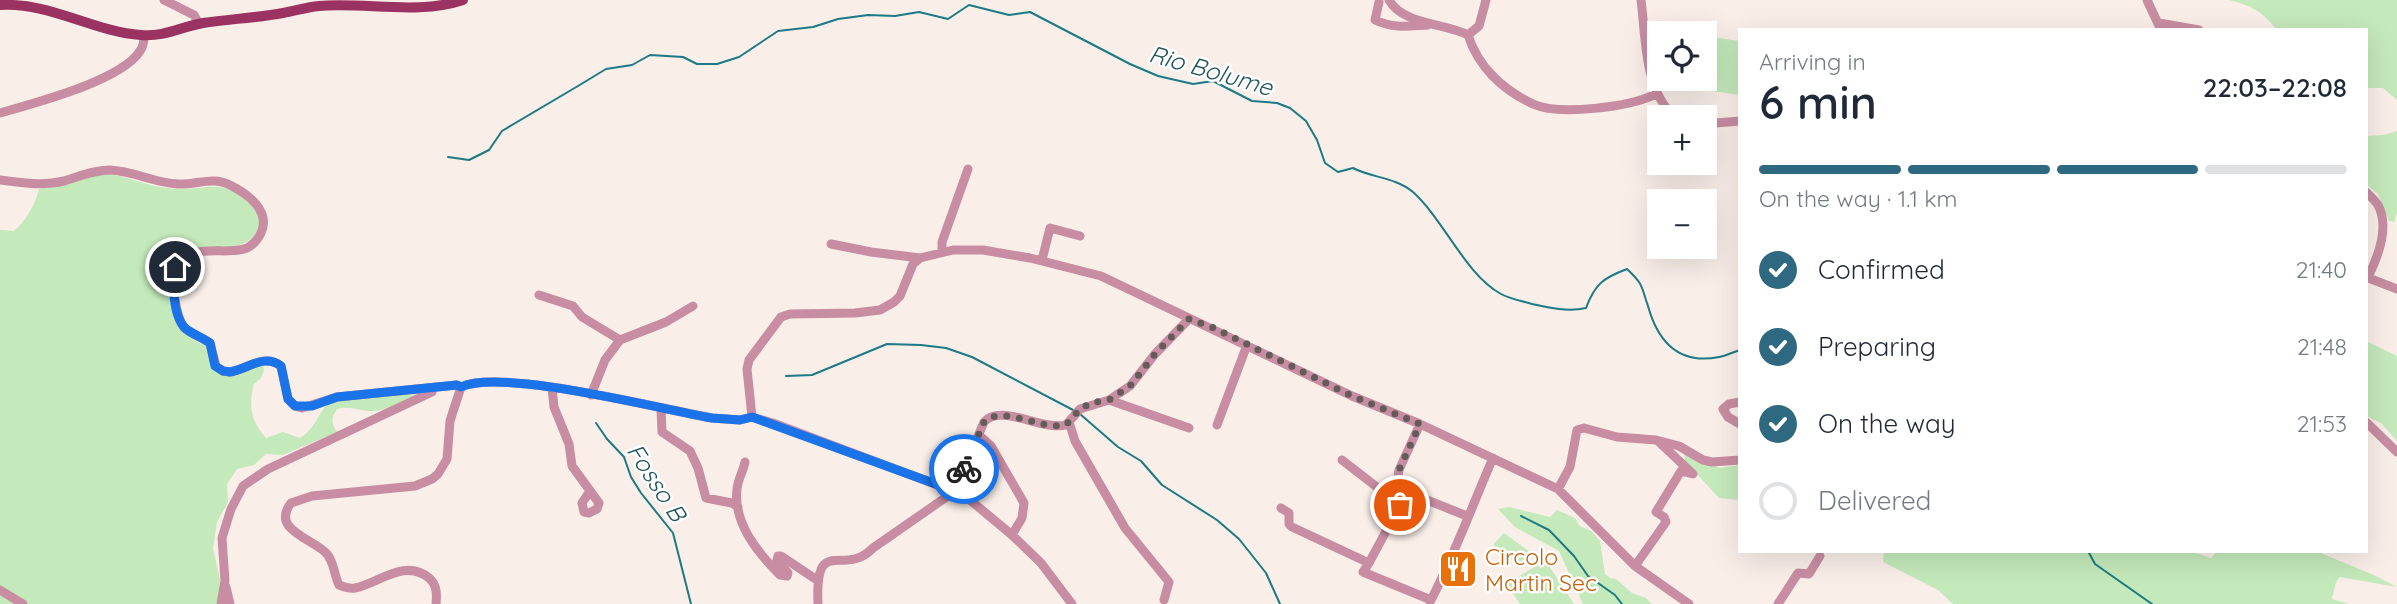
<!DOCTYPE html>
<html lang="en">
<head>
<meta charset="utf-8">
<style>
	body { margin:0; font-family:Quicksand,sans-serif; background:#f2f2f3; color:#1f2937; height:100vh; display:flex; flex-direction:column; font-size:26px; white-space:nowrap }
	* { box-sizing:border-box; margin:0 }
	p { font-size:23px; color:#747a83 }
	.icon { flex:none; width:38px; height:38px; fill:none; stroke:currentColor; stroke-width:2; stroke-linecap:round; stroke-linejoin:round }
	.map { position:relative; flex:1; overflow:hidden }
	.drawer { position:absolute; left:1738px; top:28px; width:630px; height:525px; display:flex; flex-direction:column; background:#fff; border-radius:0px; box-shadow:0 7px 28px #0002 }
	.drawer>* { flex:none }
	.fabs { position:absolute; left:1647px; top:21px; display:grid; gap:14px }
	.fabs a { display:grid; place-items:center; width:70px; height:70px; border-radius:0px; background:#fff; box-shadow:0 7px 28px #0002; font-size:35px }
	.pin { position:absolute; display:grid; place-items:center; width:60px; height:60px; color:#fff; margin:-30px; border:4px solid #fff; border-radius:50%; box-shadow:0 2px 7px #0007 }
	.courier { position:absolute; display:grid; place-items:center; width:70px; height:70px; margin:-35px; border:5px solid #1a73e8; border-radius:50%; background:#fff; color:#222; box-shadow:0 2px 9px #0007 }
	.overview em { font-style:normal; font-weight:600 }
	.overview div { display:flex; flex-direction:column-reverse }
	.overview { display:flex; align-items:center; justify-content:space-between; height:119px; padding:0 21px }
	h1 { font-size:46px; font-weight:600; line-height:52px }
	.bar { display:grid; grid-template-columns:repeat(4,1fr); gap:10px 7px; align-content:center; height:84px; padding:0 21px }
	.bar i { height:9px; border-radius:5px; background:#e0e1e3 }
	.bar .current { background:#2e6981 }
	.bar p { grid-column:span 4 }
	ol { padding:0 21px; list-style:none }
	li { display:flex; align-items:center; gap:21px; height:77px }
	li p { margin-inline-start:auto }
	li .icon { padding:7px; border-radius:50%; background:#2e6981; color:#fff; stroke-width:4 }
	li:last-child { color:#747a83 }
	li i { width:38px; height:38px; border:4px solid #e0e1e3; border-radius:50% }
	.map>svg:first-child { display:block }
</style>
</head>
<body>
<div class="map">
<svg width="2397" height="604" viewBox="0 0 2397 604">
	<rect width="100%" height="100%" fill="#f9eee8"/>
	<!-- green -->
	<path fill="#c4e9ba" d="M 2229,0 L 2397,0 L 2397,100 L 2383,88 L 2366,88 L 2366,30 L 2277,30 C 2262,11 2252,6 2229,0 Z
		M 1705,36 L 1739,41 L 1739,95 L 1656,82 L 1659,64 L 1659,79 L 1704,79 Z
		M 2397,131 L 2397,212 L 2394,222 L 2389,221 L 2378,194 L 2366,184 L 2366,136 L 2384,135 Z
		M 108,174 C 126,176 142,184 160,187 C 207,196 227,167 261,219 C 251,264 210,236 177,255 C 166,274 169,318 185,333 C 192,340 201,343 209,348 C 209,392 238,367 263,366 L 264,370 L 261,378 L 254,384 C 248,406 251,421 266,438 L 283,432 L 300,438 C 315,429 317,415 327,405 C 337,395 402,395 418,394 C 404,401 387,412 370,411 C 358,411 350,405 337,409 C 331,418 331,423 337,432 L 283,455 L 266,454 L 254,465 L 237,469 L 227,484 L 228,502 L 217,522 L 213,549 L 226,604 L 0,604 L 0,230 L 14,231 C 26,221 35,205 39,189 L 94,175 Z
		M 2366,341 L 2397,356 L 2397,441 L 2381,423 L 2366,416 Z
		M 1684,454 L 1720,468 L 1739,465 L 1739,500 L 1719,498 L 1685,461 Z
		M 1509,507 L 1550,517 L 1557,510 L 1575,518 L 1580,526 L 1591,531 L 1600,541 L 1605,574 L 1610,578 L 1616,579 L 1632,593 L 1646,598 L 1652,604 L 1583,604 L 1559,551 L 1515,527 L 1498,509 Z
		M 1504,533 L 1530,552 L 1519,565 L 1493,545 Z
		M 1884,551 L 2190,551 L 2211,558 L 2217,551 L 2316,551 L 2376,576 L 2397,587 L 2340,577 L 2336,582 L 2332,599 L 2349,604 L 1953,604 L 1938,590 L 1883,562 Z
		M 1545,560 L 1574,604 L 1520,604 L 1507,584 Z"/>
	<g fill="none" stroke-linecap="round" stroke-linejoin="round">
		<!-- stream -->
		<path stroke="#1b7a85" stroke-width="2" d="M 448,157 L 469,160 L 489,150 L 502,131 L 578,86 L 606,69 L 632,65 L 650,55 L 683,57 L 697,64 L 717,64 L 739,57 L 778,31 L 813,27 L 838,19 L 868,15 L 895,16 L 919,12 L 948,19 L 969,5 L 1009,15 L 1030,12 L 1130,64 L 1158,76 L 1193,84 L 1213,81 L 1252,101 L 1277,103 L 1290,108 L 1306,121 L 1317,140 L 1325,163 L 1338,172 L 1353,168 C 1372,178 1395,177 1413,192 C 1444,220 1465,274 1501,294 C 1510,299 1522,301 1532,304 C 1550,308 1568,312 1586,308 C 1595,284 1603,278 1627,269 C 1644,285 1641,286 1648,306 C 1658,342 1679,365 1719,357 C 1726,356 1733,352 1740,350
			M 786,376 L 812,375 L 887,344 L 921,345 L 946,348 L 972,357 L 1075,411
			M 1080,414 L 1118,447 L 1141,461 L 1162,485 L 1217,520 L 1239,539 L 1266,573 L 1280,604
			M 596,423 L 607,439 L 624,457 L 631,477 L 641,493 L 673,533 L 691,604
			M 1521,516 L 1549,530 L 1574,556 L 1588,576 L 1615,595 L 1622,604
			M 2088,551 L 2095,564 L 2152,604"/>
		<!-- minor -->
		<path stroke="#c88da2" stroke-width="9" d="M 164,0 L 194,15 L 199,24
			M 1389,0 C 1403,25 1445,23 1468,35
			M 1486,0 L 1479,26 L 1468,35 C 1478,67 1503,90 1533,104 C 1559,116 1630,107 1656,94
			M 1641,0 C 1646,38 1644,91 1675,117
			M 2147,0 L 2161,30
			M 1379,2 L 1375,20 C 1394,29 1409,26 1428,25
			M 2159,23 L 2199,30
			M 0,113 C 34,103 121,81 140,51 C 143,47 144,41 144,36
			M 1704,124 L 1740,121
			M 0,180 C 21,183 43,186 64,181 C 80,176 94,170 110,170 C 134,171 154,183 178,184 C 196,185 213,176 230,185 C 248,194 271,211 261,233 C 258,239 253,245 247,248 C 231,254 211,248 194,253 C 187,255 179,258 176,264 C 170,276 175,322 187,330 C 194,335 203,338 210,343 L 216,366 L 223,371 L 230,372 C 248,369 264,353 281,366 L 288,399 L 295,406 L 302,408 L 337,397 L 457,385 L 461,387
			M 2366,192 C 2370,196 2375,200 2378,205 C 2390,227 2378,257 2368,277
			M 831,244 L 871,252 L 920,258
			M 942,252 L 942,242 L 968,169
			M 1042,260 L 1050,228 L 1080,236
			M 2366,277 L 2397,289
			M 539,295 L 573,306 L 582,317 L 620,340
			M 461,387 C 500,368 662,409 712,418 L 740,420 L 752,417 L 773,423 L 964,495 L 1012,535 L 1041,563 L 1072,604
			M 552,388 L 554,407 L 569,444 L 572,466 L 599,503 L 597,509 L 589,513 L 584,512 L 582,503 L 590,491
			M 591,395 L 605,360 L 620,340 L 666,322 L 693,306
			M 1109,400 L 1189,428
			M 1740,402 L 1729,404 L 1723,409 L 1728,417 L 1740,424
			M 661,409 L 662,432 L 690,451 L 698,468 L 706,498 L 732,503 L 738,507
			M 752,417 L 747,369 L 749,360 L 781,317 L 790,314 L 855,313 L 880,310 L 894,302 L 900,296 L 913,264 L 920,258 L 953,250 L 983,250 L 1030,258 L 1101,276 L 1352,396 L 1420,424 L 1558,489 L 1635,566 L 1689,604
			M 1069,422 L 1075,441 L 1125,528 L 1169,582 L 1164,600
			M 2366,422 L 2397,452
			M 1217,425 L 1247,345
			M 979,435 L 991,446 L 1024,503 L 1022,518 L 1012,535
			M 1342,460 L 1400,505
			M 745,462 C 743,472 738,479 737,489 C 733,523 758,553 780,575 L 787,576 L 788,573 L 777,560 L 778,556 L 781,556 L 817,580
			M 1558,489 L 1570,467 L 1577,430 L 1584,428 L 1617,437 L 1656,440 L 1679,446 L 1703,460 L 1712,462 L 1740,460
			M 1407,492 L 1467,516
			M 1281,508 L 1289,513 L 1289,524 L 1292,527 L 1369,563 L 1363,572 L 1431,600
			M 1369,563 L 1407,492 L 1398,477 L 1399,470 L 1420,424
			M 1635,566 L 1666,522 L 1664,517 L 1656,512 L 1681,471 L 1693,474 L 1658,441
			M 226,587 L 230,604
			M 0,590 L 23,604
			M 1430,602 C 1454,556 1472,506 1493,458
			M 221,604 L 225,581 L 222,538 L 231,509 L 243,486 L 268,469 L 432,392
			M 436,604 C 437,594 437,585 429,578 C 405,558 379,583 355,588 C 349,589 344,587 339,585 C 334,575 334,562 327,554 C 314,539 270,530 291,503 L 312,496 L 415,486 L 432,479 L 438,474 L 447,459 L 450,421 L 461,387
			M 818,604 C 815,532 843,579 873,548 L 955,491 L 984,422 C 1001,403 1042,431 1066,425 L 1080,409 L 1109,400 L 1130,386 L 1155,354 L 1189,319
			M 1778,604 L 1798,573 L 1809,574 L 1820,556"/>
		<!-- major -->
		<path stroke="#9a3362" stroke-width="10" d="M 0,5 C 50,2 94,32 141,35 C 165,37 180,27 203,23 C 229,19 256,18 283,13 C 295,11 307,7 319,6 C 365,2 419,15 463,0"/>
	</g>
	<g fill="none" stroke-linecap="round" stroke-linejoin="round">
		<!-- done -->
		<path stroke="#635c59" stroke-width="7" stroke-dasharray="0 12.6" d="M 964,469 L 984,422 C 1001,404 1042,431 1066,425 L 1080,409 L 1091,403 L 1109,400 L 1130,386 L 1155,354 L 1189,319 L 1214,328 L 1352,396 L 1420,424 L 1399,470 L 1398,477 L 1407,492 L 1400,505"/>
		<!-- route -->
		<path stroke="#1a73e8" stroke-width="9" d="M 175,267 C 172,283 173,316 185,328 C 192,334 203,338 210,343 L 215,366 L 223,371 L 230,372 C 248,369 264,353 281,366 L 288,399 L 295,406 L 312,406 L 337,397 L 457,385 L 461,387 C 502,368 660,409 712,418 L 740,420 L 752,417 L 955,491 L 964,469"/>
	</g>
	<!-- icons -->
	<defs>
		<symbol id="restaurant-square" viewBox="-11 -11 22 22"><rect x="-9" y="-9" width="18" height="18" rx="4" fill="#e8710a" stroke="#fff"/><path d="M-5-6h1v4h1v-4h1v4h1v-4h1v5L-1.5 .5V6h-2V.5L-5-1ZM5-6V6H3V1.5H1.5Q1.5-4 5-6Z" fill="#fff"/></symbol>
	</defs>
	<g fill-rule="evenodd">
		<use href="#restaurant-square" x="1436" y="547" width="44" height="44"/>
	</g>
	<g text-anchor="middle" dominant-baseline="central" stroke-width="5" stroke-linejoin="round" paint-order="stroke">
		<!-- food labels -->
		<g font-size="23" fill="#c56008" stroke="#fff" text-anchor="start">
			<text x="1485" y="556">Circolo<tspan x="1485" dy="26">Martin Sec</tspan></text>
		</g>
		<!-- water labels -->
		<g font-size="24" font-style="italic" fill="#20545b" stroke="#fff">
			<text transform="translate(1211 70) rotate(16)">Rio Bolume</text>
			<text transform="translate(657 482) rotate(57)">Fosso B</text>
		</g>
	</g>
</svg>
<div class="fabs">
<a><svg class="icon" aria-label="locate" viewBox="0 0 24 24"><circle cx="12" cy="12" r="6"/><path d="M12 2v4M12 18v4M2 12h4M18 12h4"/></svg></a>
<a>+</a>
<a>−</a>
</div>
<div class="pin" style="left:1400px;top:505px;background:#ea580c"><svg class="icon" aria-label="bag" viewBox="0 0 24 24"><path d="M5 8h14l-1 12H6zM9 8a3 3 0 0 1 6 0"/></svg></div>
<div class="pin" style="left:175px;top:267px;background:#1f2937"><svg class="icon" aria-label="home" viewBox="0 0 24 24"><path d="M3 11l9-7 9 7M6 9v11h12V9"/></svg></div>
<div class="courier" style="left:964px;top:469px"><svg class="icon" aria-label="bike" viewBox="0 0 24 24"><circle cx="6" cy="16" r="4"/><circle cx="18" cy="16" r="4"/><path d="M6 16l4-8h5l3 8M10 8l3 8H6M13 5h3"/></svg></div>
<section class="drawer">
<div class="overview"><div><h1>6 min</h1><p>Arriving in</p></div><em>22:03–22:08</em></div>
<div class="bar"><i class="current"></i><i class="current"></i><i class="current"></i><i></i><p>On the way · 1.1 km</p></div>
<ol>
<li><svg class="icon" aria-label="check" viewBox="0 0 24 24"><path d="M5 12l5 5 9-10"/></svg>Confirmed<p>21:40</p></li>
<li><svg class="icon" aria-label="check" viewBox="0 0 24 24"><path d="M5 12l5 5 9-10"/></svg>Preparing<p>21:48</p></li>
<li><svg class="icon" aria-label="check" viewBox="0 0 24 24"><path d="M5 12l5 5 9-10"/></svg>On the way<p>21:53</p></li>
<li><i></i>Delivered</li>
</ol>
</section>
</div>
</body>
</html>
